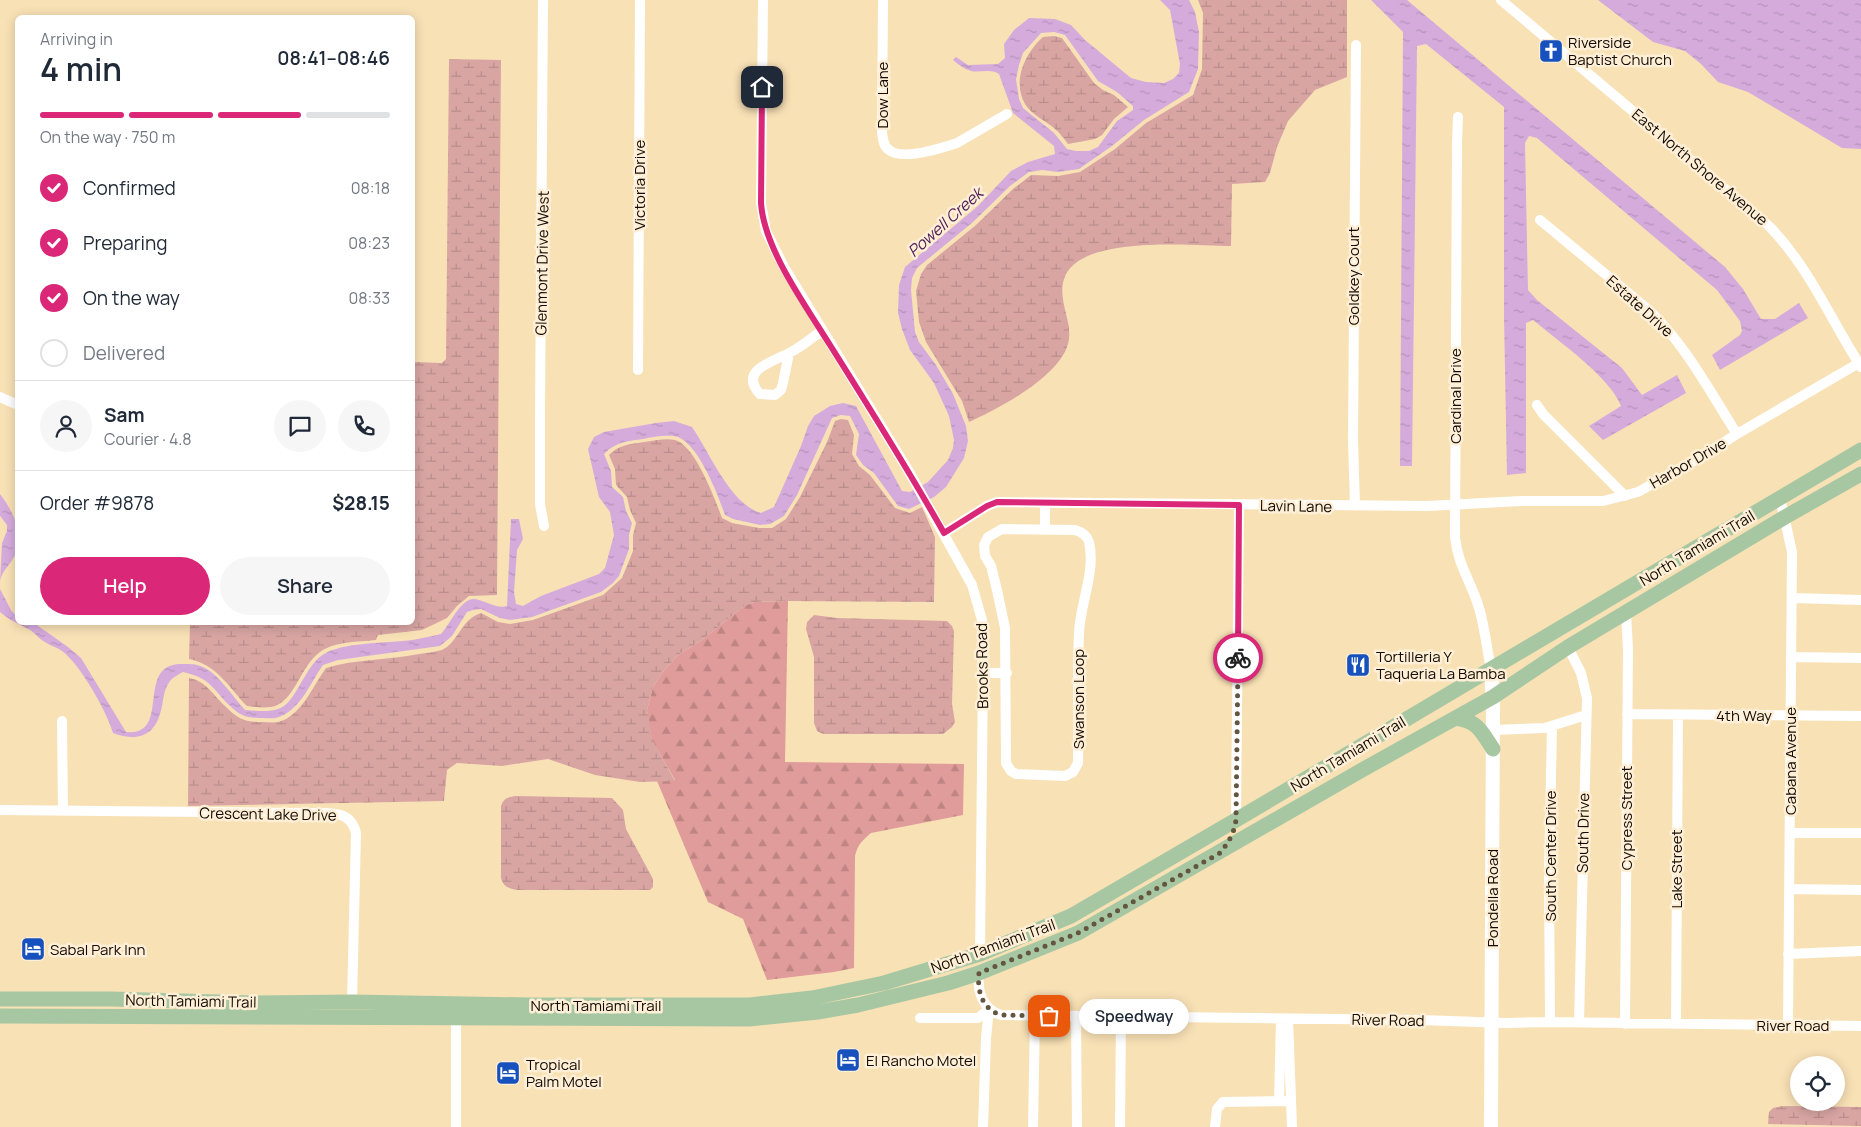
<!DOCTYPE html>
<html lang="en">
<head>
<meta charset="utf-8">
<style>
	body { margin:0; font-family:Manrope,sans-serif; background:#f6f6f7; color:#1f2937; height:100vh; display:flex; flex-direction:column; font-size:19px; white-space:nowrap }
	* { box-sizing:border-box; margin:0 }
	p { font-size:16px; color:#747a83 }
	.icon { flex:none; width:28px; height:28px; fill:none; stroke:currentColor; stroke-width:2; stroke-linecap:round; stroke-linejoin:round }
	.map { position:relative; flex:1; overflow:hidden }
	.sheet { position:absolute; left:15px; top:15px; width:400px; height:610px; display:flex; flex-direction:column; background:#fff; border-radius:8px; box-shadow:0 2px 12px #0003 }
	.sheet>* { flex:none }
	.buttons { position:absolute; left:1790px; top:1056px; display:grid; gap:10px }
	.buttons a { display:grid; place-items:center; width:55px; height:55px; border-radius:50%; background:#fff; box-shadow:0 2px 12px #0003; font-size:25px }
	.pin { position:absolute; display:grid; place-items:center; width:42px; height:42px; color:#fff; margin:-21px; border-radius:10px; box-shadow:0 2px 8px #0006 }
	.courier { position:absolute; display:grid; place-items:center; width:50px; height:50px; margin:-25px; border:4px solid #db2777; border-radius:50%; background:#fff; color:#222; box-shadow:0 1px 6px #0007 }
	.bubble { position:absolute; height:35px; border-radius:18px; background:#fff; box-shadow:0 2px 12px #0003; font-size:16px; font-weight:600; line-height:35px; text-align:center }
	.overview em { font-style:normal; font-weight:600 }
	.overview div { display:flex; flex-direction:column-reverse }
	.overview { display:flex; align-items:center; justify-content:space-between; height:85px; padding:0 25px }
	h1 { font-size:32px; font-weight:600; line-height:38px }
	.bar { display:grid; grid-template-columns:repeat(4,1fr); gap:8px 5px; align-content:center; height:60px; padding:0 25px }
	.bar i { height:6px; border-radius:4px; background:#e0e1e3 }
	.bar .on { background:#db2777 }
	.bar p { grid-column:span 4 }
	.line { display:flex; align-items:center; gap:12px; padding:0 25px; border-top:1px solid #e0e1e3 }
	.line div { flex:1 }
	.round { display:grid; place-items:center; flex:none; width:52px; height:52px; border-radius:26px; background:#f6f6f7 }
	ol { padding:0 25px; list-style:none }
	li { display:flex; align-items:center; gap:15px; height:55px }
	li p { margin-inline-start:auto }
	li .icon { padding:5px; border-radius:50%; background:#db2777; color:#fff; stroke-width:4 }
	li:last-child { color:#747a83 }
	li i { width:28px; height:28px; border:2px solid #e0e1e3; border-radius:50% }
	.button { display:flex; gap:10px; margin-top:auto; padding:10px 25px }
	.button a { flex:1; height:58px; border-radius:30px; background:#db2777; color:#fff; font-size:20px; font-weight:600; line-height:58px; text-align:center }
	.button a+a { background:#f6f6f7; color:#1f2937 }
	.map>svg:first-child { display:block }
</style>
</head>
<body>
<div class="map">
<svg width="1861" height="1127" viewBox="0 0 1861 1127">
	<defs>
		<pattern id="forest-firs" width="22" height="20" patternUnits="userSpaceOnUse" patternTransform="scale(1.25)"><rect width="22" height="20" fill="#e09c9a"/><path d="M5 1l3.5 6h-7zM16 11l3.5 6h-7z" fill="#bf8583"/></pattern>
		<pattern id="wetland-marsh" width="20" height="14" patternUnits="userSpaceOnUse" patternTransform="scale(1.25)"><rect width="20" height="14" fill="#d8a5a3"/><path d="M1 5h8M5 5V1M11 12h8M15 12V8" fill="none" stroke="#b88d8b"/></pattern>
		<pattern id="water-ripples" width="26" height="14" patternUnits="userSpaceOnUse" patternTransform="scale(1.25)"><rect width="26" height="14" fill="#d5abdc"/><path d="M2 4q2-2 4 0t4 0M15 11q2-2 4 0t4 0" fill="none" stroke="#b692bb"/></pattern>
	</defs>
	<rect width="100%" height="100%" fill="#f9e1b6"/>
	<!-- forest -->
	<path fill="url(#forest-firs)" d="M 788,601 L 785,762 L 964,764 L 963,815 L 871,833 C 862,841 858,844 855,856 L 854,968 L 834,972 L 767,980 L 743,919 L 708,902 L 657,781 L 675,780 L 652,740 L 649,726 L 647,710 L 653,687 L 662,673 L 678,655 L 702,640 L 744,606 L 754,602 Z"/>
	<!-- wetland -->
	<path fill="url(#wetland-marsh)" d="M 1198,0 L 1347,0 L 1347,77 L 1315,90 L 1288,121 L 1277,147 L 1270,173 L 1265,182 L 1232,184 L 1231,246 C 1193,246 1078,234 1064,279 C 1057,301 1074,323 1068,344 C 1059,377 998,409 969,422 L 962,401 L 926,342 L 919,322 L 916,291 L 921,274 L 927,265 L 976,225 L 1013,189 L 1031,175 L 1058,176 L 1080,172 L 1115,149 L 1146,123 L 1193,95 L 1202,69 L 1203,13 Z
		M 1054,36 L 1062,38 L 1094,83 L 1103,90 L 1114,95 L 1128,107 L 1114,119 L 1102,135 L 1095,139 L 1068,144 C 1064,139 1060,133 1055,129 C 1046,121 1032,115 1025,104 C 1012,81 1025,53 1043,37 Z
		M 449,59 L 501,60 L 497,595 L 469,596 L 457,606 L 447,618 L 422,630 L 378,635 L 376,640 C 358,642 335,641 320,652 C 300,666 294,704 271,707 C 263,708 255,707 247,706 C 228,687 218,665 189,659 L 190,623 L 412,622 L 413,362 L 442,363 L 446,359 Z
		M 841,419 L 848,420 L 854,435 L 852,454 L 859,466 L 870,475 L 895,508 L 910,513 L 922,507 L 935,537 L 934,602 L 788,601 L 754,602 L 744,606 L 702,640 L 678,655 L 662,673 L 653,687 L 647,710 L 652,739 L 675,781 L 640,782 L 595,775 L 548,759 L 502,766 L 457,763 L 447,770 L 444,801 L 188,806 L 189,678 C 206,681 213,695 225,706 C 238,719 244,722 262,722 C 267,722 273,723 278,722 C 301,717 314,684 326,668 C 356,659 388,660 419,654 C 426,653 435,652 442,650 C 459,642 460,620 481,613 L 498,622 L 510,624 L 533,620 L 603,595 L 622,578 L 633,551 L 633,535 L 636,523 L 630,510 L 627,497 L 616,485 L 615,469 L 609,455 C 618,445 631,444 644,442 C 653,441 666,438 675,440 C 695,445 715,499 722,518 L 732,523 L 759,528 L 772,528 L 786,519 L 800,497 L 827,442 L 835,421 Z
		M 814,615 L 837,618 L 947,621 L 952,626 L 954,631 L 952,704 L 955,722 L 952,727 L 943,734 L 823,734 L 817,731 L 814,723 L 814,657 L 806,629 L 807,622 Z
		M 516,796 L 612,798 L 623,810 L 626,829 L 653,879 L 653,887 L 650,890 L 518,890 C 509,888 504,888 501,878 L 501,806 C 504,798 508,797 516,796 Z
		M 1782,1106 L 1861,1107 L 1861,1126 L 1768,1124 L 1769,1112 L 1773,1108 Z"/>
	<!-- water -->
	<path fill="url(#water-ripples)" fill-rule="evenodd" d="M 1160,0 L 1189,0 L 1195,12 L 1199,32 L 1198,69 L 1189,92 L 1144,120 L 1112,146 L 1079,169 L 1058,172 L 1042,170 L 1029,172 L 1010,186 L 973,222 L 917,268 L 912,278 L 911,290 L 915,332 L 919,342 L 936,365 L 953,394 L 966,426 L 968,441 L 964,458 L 946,487 L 934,497 L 909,509 L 898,506 L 874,473 L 863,465 L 856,455 L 859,434 L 850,416 L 841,415 L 832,418 L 797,495 L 784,516 L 770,524 L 760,525 L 733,519 L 725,515 C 718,495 697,439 674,436 C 665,435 652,437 643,439 C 628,441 615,442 604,454 L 611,471 L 612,487 L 623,497 L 626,511 L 632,523 L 629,535 L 629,549 L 619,576 L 613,583 L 601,592 L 532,617 L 510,620 L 500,618 L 481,609 L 473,610 L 467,612 L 452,636 L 440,646 L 338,660 L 323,665 C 310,683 302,708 279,717 C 275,719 268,718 263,718 C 246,718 242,717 229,705 C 211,687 210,678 183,672 C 178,675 173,677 170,681 C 162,692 164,702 160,714 C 153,738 134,741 113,733 C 107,712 80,664 62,651 C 57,647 50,646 45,642 C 39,639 35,633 30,630 C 19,624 9,620 0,612 L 0,589 L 11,610 L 17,617 L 18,622 L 34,623 L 68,647 L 81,658 L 126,732 C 172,737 135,665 180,664 C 189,664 196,663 205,668 C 220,676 233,697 245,710 C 288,714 286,707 307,673 C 311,666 317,658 324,654 C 342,643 382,643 403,641 C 415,640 428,637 441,634 C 450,624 457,606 469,600 C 478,595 494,610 507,606 L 511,519 L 519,519 L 523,539 L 517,550 L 514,592 L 516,604 L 523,606 L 541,596 L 599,574 L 605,568 L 614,535 L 610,512 L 599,497 L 588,449 L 594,437 L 604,432 L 656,423 L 674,421 L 692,427 C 710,453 730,504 761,513 L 774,507 L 801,446 L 808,426 L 814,416 L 830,406 L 843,403 L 856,406 L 902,491 L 910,492 L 928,482 L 948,460 L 953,448 L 954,440 L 949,416 L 934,383 L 910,350 L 902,329 L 898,313 L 899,285 L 905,267 L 978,206 L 1011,171 L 1028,162 L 1055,154 L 1054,146 L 1013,113 L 999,74 C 990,68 981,73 971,71 C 964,69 958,64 953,60 L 956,57 L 968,65 L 998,64 L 1005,58 L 1004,44 L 1014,30 L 1029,18 L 1055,19 L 1071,25 L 1085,40 L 1131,78 L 1146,82 L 1164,83 L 1173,79 L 1179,73 L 1180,64 L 1170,10 ZM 1054,32 L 1065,35 L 1098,81 L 1117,92 L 1133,106 L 1133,110 L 1117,121 L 1098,147 L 1089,151 L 1076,151 L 1067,149 L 1054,133 L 1023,108 L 1019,99 L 1016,79 L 1019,65 L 1023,53 L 1041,33 Z
		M 1371,0 L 1407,0 L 1725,267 L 1743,289 L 1761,319 L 1775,319 L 1799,303 L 1808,318 L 1720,370 L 1712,355 L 1740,335 L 1742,331 L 1740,321 L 1717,290 L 1537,138 L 1529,136 L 1525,143 L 1528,290 L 1537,300 L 1622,368 L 1642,395 L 1677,375 L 1686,393 L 1603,440 L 1589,426 L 1621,406 C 1610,377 1558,341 1533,320 L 1526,323 L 1526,473 L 1507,475 L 1504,317 L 1504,107 L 1426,44 L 1417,46 L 1412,466 L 1400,466 L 1403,32 Z
		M 1598,0 L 1861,0 L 1861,149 L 1842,148 L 1748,92 L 1718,82 L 1701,64 L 1685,51 L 1653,42 Z
		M 0,494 C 13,511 26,536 14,557 C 9,566 2,571 0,581 L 2,543 L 7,531 L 7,525 L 0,516 Z"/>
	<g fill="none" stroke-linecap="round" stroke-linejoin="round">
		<!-- street -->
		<path stroke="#fff" stroke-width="10" d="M 543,0 L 540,415 L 540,504 L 544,526
			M 763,0 L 761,203 L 766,231 L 784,267 L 908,470 L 972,585 L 982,620 L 983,673 L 980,954
			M 883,0 L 882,132 C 883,139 883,146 889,150 C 902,161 942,148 957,143 L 1007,114
			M 1501,0 L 1769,226 C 1809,267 1831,320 1861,367
			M 1458,117 L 1457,142 L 1455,537 C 1458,566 1471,581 1479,608 C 1485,628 1487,649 1491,670
			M 1540,220 L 1650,311 C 1687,347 1710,392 1737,434
			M 789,353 L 783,383 L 781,390 L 775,395 L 760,394 C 738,370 773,362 789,353 C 800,348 811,338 822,331
			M 638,370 L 640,0
			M 0,397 L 18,405
			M 1537,405 L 1543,414 L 1625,496
			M 1780,498 L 1792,552 L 1788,1025
			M 1355,506 L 1353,440 L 1356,45
			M 1002,529 L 1075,530 C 1082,532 1087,535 1089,542 C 1096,572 1080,603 1079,633 C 1077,676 1079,720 1078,763 L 1073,772 L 1065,776 L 1016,774 L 1011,771 L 1006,763 L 1005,628 L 997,590 L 991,566 L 985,556 L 984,545 L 988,537 Z
			M 1045,530 L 1045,503
			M 944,533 L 987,506 L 997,502 L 1427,506 L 1521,501 L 1603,501 L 1638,492 L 1699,458 L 1737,434 L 1859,363
			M 1792,598 L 1861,600
			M 1568,647 L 1581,673 L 1587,698 L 1579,1022
			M 1791,657 L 1861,658
			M 983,673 L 1007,673
			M 1627,714 L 1861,716
			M 62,721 L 63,811
			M 1493,730 L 1545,728 L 1586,715
			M 0,810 L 306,813 C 327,814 350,808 356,833 L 352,1002
			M 1236,820 L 1239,505
			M 1790,833 L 1861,833
			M 1789,889 L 1861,890
			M 1788,954 L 1861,951
			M 979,973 C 977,991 982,1009 1001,1015 L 1421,1020 L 1506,1023 L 1550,1022 L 1861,1026
			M 1076,1016 L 1077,1127
			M 920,1018 L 978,1018 L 989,1009
			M 1288,1019 L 1292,1127
			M 1550,1022 L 1549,874 L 1552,726
			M 1625,1024 L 1628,650 L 1626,612
			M 1676,1024 L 1678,715
			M 1279,1101 L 1281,1019
			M 456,1127 L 456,1012
			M 983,1127 L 986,1038 L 989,1009
			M 1033,1127 L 1035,1015
			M 1120,1127 L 1121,1017
			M 1215,1127 L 1217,1109 L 1223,1102 L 1291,1101"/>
		<!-- secondary -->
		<path stroke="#fff" stroke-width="14" d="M 1491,1127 L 1493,704 L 1491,670"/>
		<!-- primary -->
		<path stroke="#a7c7a3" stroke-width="15" d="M 1455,718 C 1478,721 1481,731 1493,749
			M 0,999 L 111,999 L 254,1003 L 352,1002 L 531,1005 L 750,1005 L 812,998 L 884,983 L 980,954 L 1071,916 L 1236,820 L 1861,450
			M 0,1016 L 749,1019 L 818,1012 L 858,1005 L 948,983 L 979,973 L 1078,933 L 1362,770 L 1493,697 L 1568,647 L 1785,517 L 1861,474"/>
	</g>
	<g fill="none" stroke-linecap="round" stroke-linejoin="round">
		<!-- done -->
		<path stroke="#635540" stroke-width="5" stroke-dasharray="0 9" d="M 1049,1016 L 1001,1015 C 982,1009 977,991 979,973 L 1078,933 L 1220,853 C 1228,843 1234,834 1236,820 L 1238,658"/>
		<!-- route -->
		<path stroke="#db2777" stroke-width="6" d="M 762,87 L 761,203 C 764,249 806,306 830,345 C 869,407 908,469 944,533 L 987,506 L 997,502 L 1239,505 L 1238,658"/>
	</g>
	<!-- icons -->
	<defs>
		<symbol id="church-square" viewBox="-11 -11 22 22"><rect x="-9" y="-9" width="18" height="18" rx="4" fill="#1751bd" stroke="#feefd6"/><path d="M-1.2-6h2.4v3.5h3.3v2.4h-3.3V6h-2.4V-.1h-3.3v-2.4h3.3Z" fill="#fff"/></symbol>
		<symbol id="restaurant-square" viewBox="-11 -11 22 22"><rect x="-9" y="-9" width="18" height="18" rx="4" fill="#1751bd" stroke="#feefd6"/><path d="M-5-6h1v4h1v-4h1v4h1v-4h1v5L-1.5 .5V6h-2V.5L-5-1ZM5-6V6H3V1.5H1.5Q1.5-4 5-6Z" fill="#fff"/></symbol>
		<symbol id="hotel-square" viewBox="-11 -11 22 22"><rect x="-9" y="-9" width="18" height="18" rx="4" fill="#1751bd" stroke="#feefd6"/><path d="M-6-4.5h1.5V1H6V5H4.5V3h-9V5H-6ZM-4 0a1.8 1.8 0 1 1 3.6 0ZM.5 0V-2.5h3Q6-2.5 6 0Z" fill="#fff"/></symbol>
	</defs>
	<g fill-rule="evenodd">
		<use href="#church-square" x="1537" y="37" width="28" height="28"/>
		<use href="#restaurant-square" x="1344" y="651" width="28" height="28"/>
		<use href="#hotel-square" x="19" y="935" width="28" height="28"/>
		<use href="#hotel-square" x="834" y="1046" width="28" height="28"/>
		<use href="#hotel-square" x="494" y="1059" width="28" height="28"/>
	</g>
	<g text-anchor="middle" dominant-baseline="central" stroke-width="5" stroke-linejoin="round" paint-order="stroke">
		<!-- poi labels -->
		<g font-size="15" fill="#120a00" stroke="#feefd6" text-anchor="start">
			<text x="1568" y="42">Riverside<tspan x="1568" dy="17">Baptist Church</tspan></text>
			<text x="1376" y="656">Tortilleria Y<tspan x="1376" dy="17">Taqueria La Bamba</tspan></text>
			<text x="50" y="949">Sabal Park Inn</text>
			<text x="866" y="1060">El Rancho Motel</text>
			<text x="526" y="1064">Tropical<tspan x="526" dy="17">Palm Motel</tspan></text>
		</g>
		<!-- street labels -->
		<g font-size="15" fill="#120a00" stroke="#feefd6">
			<text transform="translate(882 95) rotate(-90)">Dow Lane</text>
			<text transform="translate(1700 167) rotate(40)">East North Shore Avenue</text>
			<text transform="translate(639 185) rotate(-90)">Victoria Drive</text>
			<text transform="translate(542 263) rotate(-89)">Glenmont Drive West</text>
			<text transform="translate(1353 276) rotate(-90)">Goldkey Court</text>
			<text transform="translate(1640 306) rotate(42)">Estate Drive</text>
			<text transform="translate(1455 396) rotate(-90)">Cardinal Drive</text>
			<text transform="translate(1688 463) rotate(-30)">Harbor Drive</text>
			<text transform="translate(1296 506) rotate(1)">Lavin Lane</text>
			<text transform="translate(1697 548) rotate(-31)">North Tamiami Trail</text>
			<text transform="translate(982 666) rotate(-91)">Brooks Road</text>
			<text transform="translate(1078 699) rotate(-90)">Swanson Loop</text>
			<text x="1744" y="715">4th Way</text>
			<text transform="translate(1348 754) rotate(-31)">North Tamiami Trail</text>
			<text transform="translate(1790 761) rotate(-90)">Cabana Avenue</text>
			<text transform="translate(268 814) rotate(1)">Crescent Lake Drive</text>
			<text transform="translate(1626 818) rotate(-90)">Cypress Street</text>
			<text transform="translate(1583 833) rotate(-89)">South Drive</text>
			<text transform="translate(1550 856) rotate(-90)">South Center Drive</text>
			<text transform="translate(1676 869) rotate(-90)">Lake Street</text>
			<text transform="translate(1492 898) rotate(-90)">Pondella Road</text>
			<text transform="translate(993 946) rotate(-20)">North Tamiami Trail</text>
			<text transform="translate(191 1001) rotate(1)">North Tamiami Trail</text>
			<text x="596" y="1005">North Tamiami Trail</text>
			<text transform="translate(1388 1020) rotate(1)">River Road</text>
			<text x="1793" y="1025">River Road</text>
		</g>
		<!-- water labels -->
		<g font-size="16" font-style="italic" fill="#4f1c57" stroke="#feefd6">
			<text transform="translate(945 222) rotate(-42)">Powell Creek</text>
		</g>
	</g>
</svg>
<div class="buttons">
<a><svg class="icon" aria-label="locate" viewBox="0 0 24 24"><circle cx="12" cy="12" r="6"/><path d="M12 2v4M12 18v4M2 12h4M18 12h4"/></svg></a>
</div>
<div class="pin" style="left:1049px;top:1016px;background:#ea580c"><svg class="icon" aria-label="bag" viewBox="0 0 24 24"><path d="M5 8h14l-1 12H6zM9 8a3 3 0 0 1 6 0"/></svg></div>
<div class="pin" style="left:762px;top:87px;background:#1f2937"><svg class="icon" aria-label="home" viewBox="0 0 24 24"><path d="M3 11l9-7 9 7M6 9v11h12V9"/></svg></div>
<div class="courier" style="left:1238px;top:658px"><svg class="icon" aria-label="bike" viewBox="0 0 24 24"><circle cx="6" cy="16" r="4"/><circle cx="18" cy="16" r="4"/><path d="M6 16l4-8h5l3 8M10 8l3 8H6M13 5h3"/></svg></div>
<div class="bubble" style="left:1079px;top:999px;width:110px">Speedway</div>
<section class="sheet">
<div class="overview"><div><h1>4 min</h1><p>Arriving in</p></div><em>08:41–08:46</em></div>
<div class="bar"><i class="on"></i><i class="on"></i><i class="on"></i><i></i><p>On the way · 750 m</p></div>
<ol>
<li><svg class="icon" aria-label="check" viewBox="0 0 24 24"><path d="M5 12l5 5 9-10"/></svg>Confirmed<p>08:18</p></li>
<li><svg class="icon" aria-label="check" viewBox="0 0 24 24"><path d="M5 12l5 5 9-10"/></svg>Preparing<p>08:23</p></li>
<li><svg class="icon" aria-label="check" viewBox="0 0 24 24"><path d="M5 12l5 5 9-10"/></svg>On the way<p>08:33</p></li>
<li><i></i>Delivered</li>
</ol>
<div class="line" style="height:90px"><a class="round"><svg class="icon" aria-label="person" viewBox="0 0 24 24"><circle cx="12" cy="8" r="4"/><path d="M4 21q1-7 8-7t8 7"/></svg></a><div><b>Sam</b><p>Courier · 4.8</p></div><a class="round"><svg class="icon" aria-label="chat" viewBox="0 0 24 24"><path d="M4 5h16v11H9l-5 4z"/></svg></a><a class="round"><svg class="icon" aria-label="phone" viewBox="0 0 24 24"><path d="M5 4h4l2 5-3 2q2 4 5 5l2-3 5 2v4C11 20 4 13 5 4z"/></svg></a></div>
<div class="line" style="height:65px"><div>Order #9878</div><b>$28.15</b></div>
<div class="button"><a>Help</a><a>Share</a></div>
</section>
</div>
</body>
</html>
